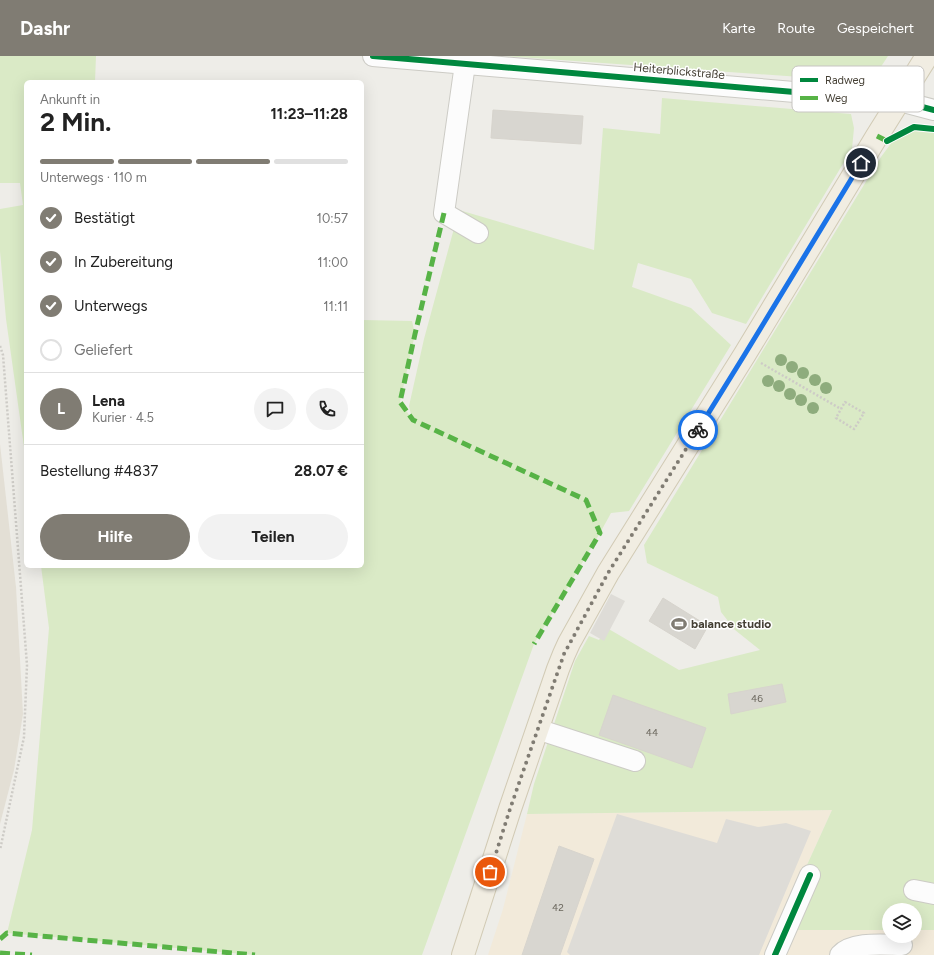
<!DOCTYPE html>
<html lang="de">
<head>
<meta charset="utf-8">
<style>
	body { margin:0; font-family:Figtree,sans-serif; background:#f2f2f2; color:#222; height:100vh; display:flex; flex-direction:column; font-size:15px; white-space:nowrap }
	* { box-sizing:border-box; margin:0 }
	p { font-size:13px; color:#767676 }
	.icon { flex:none; width:22px; height:22px; fill:none; stroke:currentColor; stroke-width:2; stroke-linecap:round; stroke-linejoin:round }
	.map { position:relative; flex:1; overflow:hidden }
	.details { position:absolute; left:24px; top:24px; width:340px; height:488px; display:flex; flex-direction:column; background:#fff; border-radius:6px; box-shadow:0 4px 16px #0002 }
	.details>* { flex:none }
	.fabs { position:absolute; left:882px; top:847px; display:grid; gap:8px }
	.fabs a { display:grid; place-items:center; width:40px; height:40px; border-radius:50%; background:#fff; box-shadow:0 4px 16px #0002; font-size:20px }
	.pin { position:absolute; display:grid; place-items:center; width:34px; height:34px; color:#fff; margin:-17px; border:2px solid #fff; border-radius:50%; box-shadow:0 1px 4px #0007 }
	.courier { position:absolute; display:grid; place-items:center; width:40px; height:40px; margin:-20px; border:3px solid #1a73e8; border-radius:50%; background:#fff; color:#222; box-shadow:0 1px 5px #0007 }
	.overview em { font-style:normal; font-weight:700 }
	.overview div { display:flex; flex-direction:column-reverse }
	.overview { display:flex; align-items:center; justify-content:space-between; height:68px; padding:0 16px }
	h1 { font-size:26px; font-weight:700; line-height:30px }
	.bar { display:grid; grid-template-columns:repeat(4,1fr); gap:6px 4px; align-content:center; height:48px; padding:0 16px }
	.bar i { height:5px; border-radius:3px; background:#e0e0e0 }
	.bar .active { background:#807c73 }
	.bar p { grid-column:span 4 }
	.line { display:flex; align-items:center; gap:10px; padding:0 16px; border-top:1px solid #e0e0e0 }
	.line div { flex:1 }
	.round { display:grid; place-items:center; flex:none; width:42px; height:42px; border-radius:21px; background:#f2f2f2 }
	ol { padding:0 16px; list-style:none }
	li { display:flex; align-items:center; gap:12px; height:44px }
	li p { margin-inline-start:auto }
	li .icon { padding:4px; border-radius:50%; background:#807c73; color:#fff; stroke-width:4 }
	li:last-child { color:#767676 }
	li i { width:22px; height:22px; border:2px solid #e0e0e0; border-radius:50% }
	.cta { display:flex; gap:8px; margin-top:auto; padding:8px 16px }
	.cta a { flex:1; height:46px; border-radius:24px; background:#807c73; color:#fff; font-size:16px; font-weight:700; line-height:46px; text-align:center }
	.cta a+a { background:#f2f2f2; color:#222 }
	header { display:flex; align-items:center; gap:24px; box-sizing:border-box; height:56px; padding:0 20px; background:#807c73; color:#fff }
	header strong { font-size:19px }
	nav { display:flex; gap:22px; margin-inline-start:auto; font-size:14px }
	.map>svg:first-child { display:block }
</style>
</head>
<body>
<header>
<strong>Dashr</strong>
<nav><a>Karte</a><a>Route</a><a>Gespeichert</a></nav>
</header>
<div class="map">
<svg width="934" height="899" viewBox="0 0 934 899">
	<rect width="100%" height="100%" fill="#eeede8"/>
	<!-- residential -->
	<path fill="#e3dfd5" d="M 0,388 L 16,531 L 23,658 L 14,714 L 0,768 Z"/>
	<!-- commercial -->
	<path fill="#f2eada" d="M 832,754 L 766,899 L 488,899 L 503,853 L 527,758 Z
		M 790,874 L 889,874 L 889,880 L 915,880 L 915,874 L 934,874 L 934,899 L 779,899 Z"/>
	<!-- green -->
	<path fill="#daeac6" d="M 0,0 L 96,0 L 95,26 L 26,26 L 26,405 L 6,263 L 0,195 L 0,153 L 23,149 L 20,127 L 0,127 Z
		M 503,0 L 888,0 L 871,26 Z
		M 662,42 L 851,58 L 854,72 L 852,93 L 746,268 L 712,257 L 691,223 L 638,207 L 632,231 L 691,252 L 731,289 L 629,455 L 611,457 L 600,477 L 534,588 L 422,899 L 255,899 L 7,877 L 32,774 L 49,572 L 41,510 L 362,510 L 362,264 L 412,265 L 415,278 L 400,346 L 412,363 L 409,350 L 424,283 L 459,154 L 594,194 L 603,72 L 660,78 Z
		M 915,75 L 934,76 L 934,874 L 915,874 L 915,854 L 889,854 L 889,874 L 790,874 L 766,899 L 832,754 L 527,758 L 534,728 L 575,605 L 589,580 L 599,584 L 607,572 L 679,614 L 760,594 L 735,574 L 721,556 L 718,541 L 647,507 L 644,489 L 881,101 L 892,86 Z"/>
	<!-- parking -->
	<path fill="#dedcd7" d="M 611,538 L 625,545 L 604,585 L 590,577 Z
		M 617,758 L 717,787 L 726,763 L 758,771 L 786,767 L 811,775 L 759,899 L 570,899 L 567,896 Z"/>
	<!-- building -->
	<path fill="#d8d6d0" stroke="#d7d4cd" d="M 493,54 L 583,60 L 581,88 L 491,82 Z
		M 663,542 L 708,570 L 695,593 L 649,565 Z
		M 782,628 L 786,646 L 731,658 L 728,638 Z
		M 613,639 L 706,672 L 692,712 L 599,679 Z
		M 559,790 L 594,803 L 560,899 L 522,899 Z"/>
	<g fill="none" stroke-linecap="round" stroke-linejoin="round">
		<defs>
			<path id="minor" d="M 373,0 L 900,45 L 934,54
				M 465,8 L 444,157 L 478,177
				M 537,673 L 635,705
				M 914,834 L 934,838
				M 775,899 L 810,819
				M 840,899 C 853,885 885,889 902,889"/>
			<path id="major" d="M 463,899 L 510,753 L 558,613 L 564,598 L 569,587 L 608,517 L 745,298 L 877,80 L 927,0"/>
		</defs>
		<!-- minor casing -->
		<use href="#minor" stroke="#cccbc5" stroke-width="22"/>
		<!-- major casing -->
		<use href="#major" stroke="#d1cab4" stroke-width="24"/>
		<!-- path -->
		<path stroke="#cdcbc6" stroke-width="2.5" stroke-dasharray="2 2" stroke-linecap="butt" d="M 903,76 L 914,71 L 919,71
			M 0,290 L 3,299 L 27,609 L 24,681 L 0,794
			M 761,307 L 841,353
			M 845,346 L 864,357 L 854,373 L 836,362 Z"/>
		<!-- minor -->
		<use href="#minor" stroke="#fcfcfc" stroke-width="20"/>
		<!-- major -->
		<use href="#major" stroke="#f1ede2" stroke-width="22"/>
		<!-- quiet -->
		<path stroke="#57b346" stroke-width="5" stroke-dasharray="10 5" stroke-linecap="butt" d="M 877,80 L 887,85
			M 444,157 L 415,278 L 400,346 L 413,364 L 586,444 L 600,477 L 534,588
			M 0,883 L 7,877 L 255,899
			M 0,897 L 32,899"/>
		<defs>
			<path id="cycleway" d="M 373,0 L 900,45 L 934,54
				M 887,85 L 914,71 L 934,73
				M 775,899 L 810,819"/>
		</defs>
		<!-- cycleway casing -->
		<use href="#cycleway" stroke="#fff" stroke-width="8"/>
		<!-- cycleway -->
		<use href="#cycleway" stroke="#00873e" stroke-width="6"/>
	</g>
	<!-- trees -->
	<g fill="#8eac7d">
		<circle cx="781" cy="304" r="6"/>
		<circle cx="792" cy="311" r="6"/>
		<circle cx="803" cy="317" r="6"/>
		<circle cx="815" cy="324" r="6"/>
		<circle cx="768" cy="325" r="6"/>
		<circle cx="779" cy="330" r="6"/>
		<circle cx="826" cy="332" r="6"/>
		<circle cx="790" cy="338" r="6"/>
		<circle cx="801" cy="344" r="6"/>
		<circle cx="813" cy="352" r="6"/>
	</g>
	<g fill="none" stroke-linecap="round" stroke-linejoin="round">
		<!-- done -->
		<path stroke="#807c73" stroke-width="4" stroke-dasharray="0 7.2" d="M 490,816 L 510,753 L 564,598 L 608,517 L 698,374"/>
		<!-- route -->
		<path stroke="#1a73e8" stroke-width="5" d="M 698,374 L 745,298 L 861,107"/>
	</g>
	<!-- icons -->
	<defs>
		<symbol id="stadium-bare" viewBox="-9 -9 18 18"><path d="M0-5a6.5 5 0 1 0 0 10a6.5 5 0 1 0 0-10ZM-3.5-1.8h7v3.6h-7Z" fill="#807c73" stroke="#fff" stroke-width="2.5" paint-order="stroke"/></symbol>
	</defs>
	<g fill-rule="evenodd">
		<use href="#stadium-bare" x="668" y="557" width="22" height="22"/>
	</g>
	<g text-anchor="middle" dominant-baseline="central" stroke-width="3" stroke-linejoin="round" paint-order="stroke">
		<!-- number labels -->
		<g font-size="10" fill="#6a665c">
			<text x="757" y="642">46</text>
			<text x="652" y="676">44</text>
			<text x="558" y="851">42</text>
		</g>
		<!-- street labels -->
		<g font-size="12" fill="#443f34" stroke="#fff">
			<text transform="translate(679 15) rotate(5)">Heiterblickstraße</text>
		</g>
		<!-- poi labels -->
		<g font-size="12" font-weight="bold" fill="#443f34" stroke="#fff" text-anchor="start">
			<text x="691" y="568">balance studio</text>
		</g>
	</g>
	<!-- legend -->
	<rect x="792" y="10" width="132" height="46" rx="6" fill="#fff" stroke="#c7c5c2" stroke-width="1"/>
	<rect x="800" y="22" width="18" height="4" fill="#00873e"/>
	<rect x="800" y="40" width="18" height="4" fill="#57b346"/>
	<g font-size="11" fill="#443f34">
		<text x="825" y="28">Radweg</text>
		<text x="825" y="46">Weg</text>
	</g>
</svg>
<div class="fabs">
<a><svg class="icon" aria-label="layers" viewBox="0 0 24 24"><path d="M12 4l9 5-9 5-9-5zM3 14l9 5 9-5"/></svg></a>
</div>
<div class="pin" style="left:490px;top:816px;background:#ea580c"><svg class="icon" aria-label="bag" viewBox="0 0 24 24"><path d="M5 8h14l-1 12H6zM9 8a3 3 0 0 1 6 0"/></svg></div>
<div class="pin" style="left:861px;top:107px;background:#1f2937"><svg class="icon" aria-label="home" viewBox="0 0 24 24"><path d="M3 11l9-7 9 7M6 9v11h12V9"/></svg></div>
<div class="courier" style="left:698px;top:374px"><svg class="icon" aria-label="bike" viewBox="0 0 24 24"><circle cx="6" cy="16" r="4"/><circle cx="18" cy="16" r="4"/><path d="M6 16l4-8h5l3 8M10 8l3 8H6M13 5h3"/></svg></div>
<section class="details">
<div class="overview"><div><h1>2 Min.</h1><p>Ankunft in</p></div><em>11:23–11:28</em></div>
<div class="bar"><i class="active"></i><i class="active"></i><i class="active"></i><i></i><p>Unterwegs · 110 m</p></div>
<ol>
<li><svg class="icon" aria-label="check" viewBox="0 0 24 24"><path d="M5 12l5 5 9-10"/></svg>Bestätigt<p>10:57</p></li>
<li><svg class="icon" aria-label="check" viewBox="0 0 24 24"><path d="M5 12l5 5 9-10"/></svg>In Zubereitung<p>11:00</p></li>
<li><svg class="icon" aria-label="check" viewBox="0 0 24 24"><path d="M5 12l5 5 9-10"/></svg>Unterwegs<p>11:11</p></li>
<li><i></i>Geliefert</li>
</ol>
<div class="line" style="height:72px"><b class="round" style="background:#807c73;color:#fff">L</b><div><b>Lena</b><p>Kurier · 4.5</p></div><a class="round"><svg class="icon" aria-label="chat" viewBox="0 0 24 24"><path d="M4 5h16v11H9l-5 4z"/></svg></a><a class="round"><svg class="icon" aria-label="phone" viewBox="0 0 24 24"><path d="M5 4h4l2 5-3 2q2 4 5 5l2-3 5 2v4C11 20 4 13 5 4z"/></svg></a></div>
<div class="line" style="height:52px"><div>Bestellung #4837</div><b>28.07 €</b></div>
<div class="cta"><a>Hilfe</a><a>Teilen</a></div>
</section>
</div>
</body>
</html>
